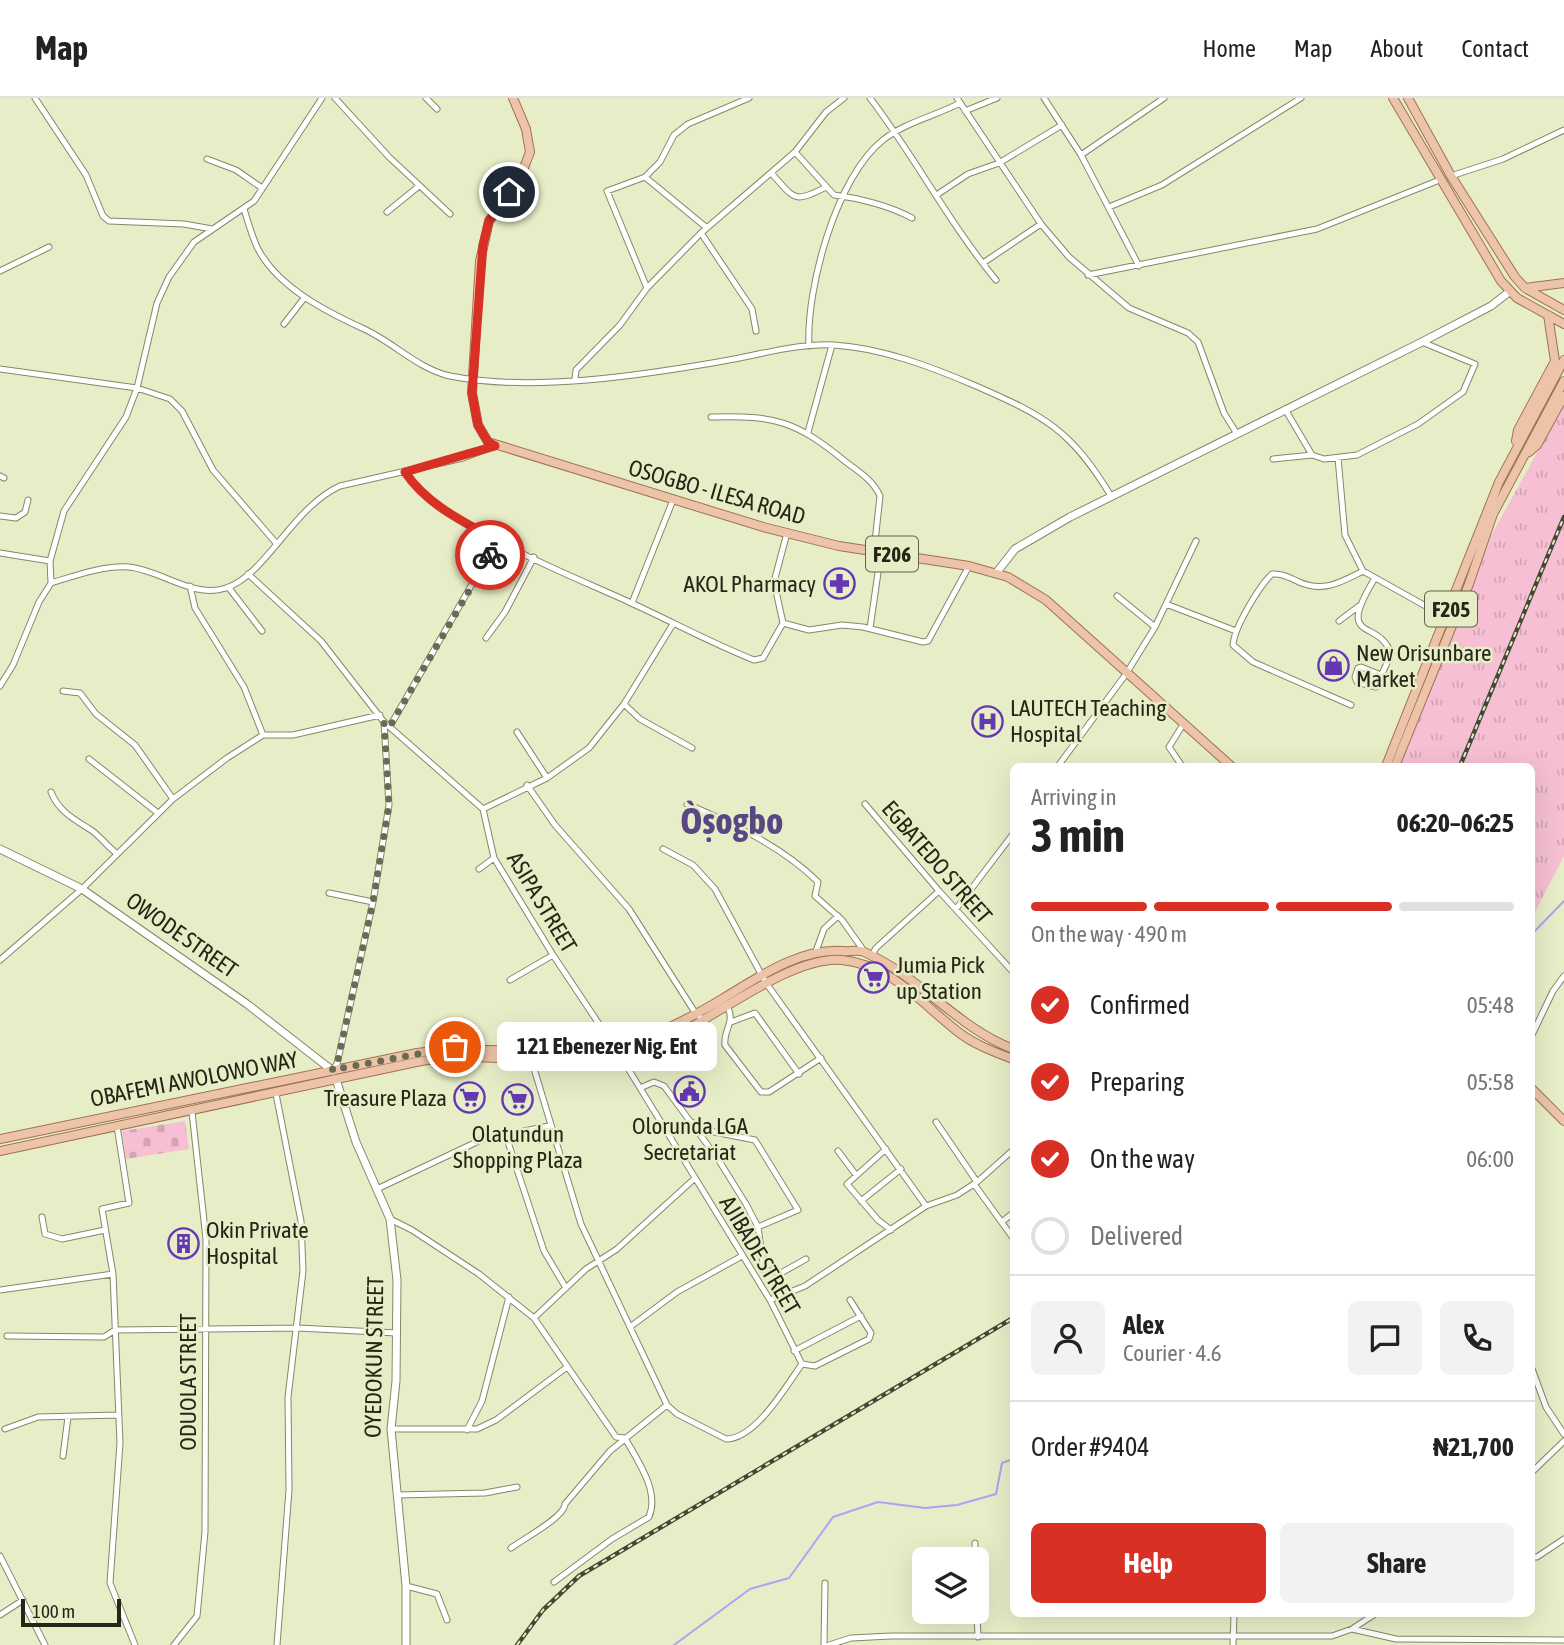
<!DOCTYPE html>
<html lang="en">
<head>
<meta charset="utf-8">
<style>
	body { margin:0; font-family:"Asap Condensed",sans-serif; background:#f2f2f2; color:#222; height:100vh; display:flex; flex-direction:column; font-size:26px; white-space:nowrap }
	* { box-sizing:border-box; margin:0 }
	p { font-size:23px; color:#767676 }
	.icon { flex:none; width:38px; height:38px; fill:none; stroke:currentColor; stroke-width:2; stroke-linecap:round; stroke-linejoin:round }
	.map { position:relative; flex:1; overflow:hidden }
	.details { position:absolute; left:1010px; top:665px; width:525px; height:854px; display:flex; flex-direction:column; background:#fff; border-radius:10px; box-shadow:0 7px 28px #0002 }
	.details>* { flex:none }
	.fabs { position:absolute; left:912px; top:1449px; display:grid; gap:14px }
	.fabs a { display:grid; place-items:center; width:77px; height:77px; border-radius:10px; background:#fff; box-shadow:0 7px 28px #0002; font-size:35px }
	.scale { position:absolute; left:21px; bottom:18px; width:100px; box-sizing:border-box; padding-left:7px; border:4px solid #242617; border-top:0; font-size:19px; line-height:24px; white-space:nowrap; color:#242617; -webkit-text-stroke:5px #e7eec7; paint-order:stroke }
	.pin { position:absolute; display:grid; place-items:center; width:60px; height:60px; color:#fff; margin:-30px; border:4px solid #fff; border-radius:50%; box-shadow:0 2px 7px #0007 }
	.courier { position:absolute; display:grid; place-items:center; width:70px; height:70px; margin:-35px; border:5px solid #d93025; border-radius:50%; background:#fff; color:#222; box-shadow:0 2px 9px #0007 }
	.bubble { position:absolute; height:49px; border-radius:10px; background:#fff; box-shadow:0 7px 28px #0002; font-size:23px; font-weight:700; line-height:49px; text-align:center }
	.headline em { font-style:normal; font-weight:700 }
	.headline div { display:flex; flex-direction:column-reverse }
	.headline { display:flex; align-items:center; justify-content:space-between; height:119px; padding:0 21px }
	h1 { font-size:46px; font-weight:700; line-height:52px }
	.bar { display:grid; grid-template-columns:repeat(4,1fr); gap:10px 7px; align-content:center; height:84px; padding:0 21px }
	.bar i { height:9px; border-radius:5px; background:#e0e0e0 }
	.bar .on { background:#d93025 }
	.bar p { grid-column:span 4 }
	.line { display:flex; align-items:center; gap:18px; padding:0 21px; border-top:2px solid #e0e0e0 }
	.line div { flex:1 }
	.round { display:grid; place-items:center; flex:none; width:74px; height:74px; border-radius:10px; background:#f2f2f2 }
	ol { padding:0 21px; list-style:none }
	li { display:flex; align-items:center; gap:21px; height:77px }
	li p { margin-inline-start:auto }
	li .icon { padding:7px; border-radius:50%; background:#d93025; color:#fff; stroke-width:4 }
	li:last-child { color:#767676 }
	li i { width:38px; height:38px; border:4px solid #e0e0e0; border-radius:50% }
	.cta { display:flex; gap:14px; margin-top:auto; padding:14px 21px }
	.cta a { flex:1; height:80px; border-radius:10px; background:#d93025; color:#fff; font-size:28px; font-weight:700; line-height:80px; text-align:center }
	.cta a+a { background:#f2f2f2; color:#222 }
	header { display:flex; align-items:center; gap:42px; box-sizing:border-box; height:98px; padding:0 35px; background:#fff; border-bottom:2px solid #e0e0e0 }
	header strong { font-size:33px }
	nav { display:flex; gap:38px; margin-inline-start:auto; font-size:24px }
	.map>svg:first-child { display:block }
</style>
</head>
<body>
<header>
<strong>Map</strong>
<nav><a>Home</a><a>Map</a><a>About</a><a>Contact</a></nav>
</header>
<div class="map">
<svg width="1564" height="1547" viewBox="0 0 1564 1547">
	<defs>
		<pattern id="grass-tufts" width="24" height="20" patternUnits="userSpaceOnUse" patternTransform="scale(1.75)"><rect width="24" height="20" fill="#f6bfd3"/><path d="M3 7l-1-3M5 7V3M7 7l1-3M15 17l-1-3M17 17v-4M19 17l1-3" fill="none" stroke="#d3a4b4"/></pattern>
		<pattern id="cemetery-stones" width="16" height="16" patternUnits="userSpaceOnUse" patternTransform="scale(1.75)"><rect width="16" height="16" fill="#f6bfd3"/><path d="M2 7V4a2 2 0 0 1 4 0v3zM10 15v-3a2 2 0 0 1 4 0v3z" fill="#d3a4b4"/></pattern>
	</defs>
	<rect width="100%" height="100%" fill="#e7eec7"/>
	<!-- grass -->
	<path fill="url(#grass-tufts)" d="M 1564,306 L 1564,758 L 1531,822 L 1531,668 L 1396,668 L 1487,445 Z"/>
	<!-- cemetery -->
	<path fill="url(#cemetery-stones)" d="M 185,1023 L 189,1051 L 126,1061 L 122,1033 Z"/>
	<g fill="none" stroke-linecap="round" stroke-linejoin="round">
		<!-- stream -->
		<path stroke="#b59ff5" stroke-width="2" d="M 1531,837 L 1564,803
			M 674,1547 L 750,1491 L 789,1480 L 833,1419 L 878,1404 L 925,1410 L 957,1407 L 996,1396 L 1002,1365 L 1013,1361"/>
		<defs>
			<path id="street" d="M 35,0 L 86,77 L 103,118 L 109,123 L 184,126 L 212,131
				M 335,0 L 389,59 L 450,116
				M 426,0 L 437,11
				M 870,0 C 915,59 949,125 996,182
				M 957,0 L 1041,126 L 1069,159 L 1129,210 L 1188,235 L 1198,244 L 1224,315 L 1237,336
				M 1044,0 L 1081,57 L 1139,168
				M 965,13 L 997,0
				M 795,54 L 834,97 C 859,100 890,108 912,120
				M 1081,57 L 1164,0
				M 207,61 L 236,72 L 262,90
				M 772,76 C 795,101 793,106 826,89
				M 1451,78 L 1503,61 L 1564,32
				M 645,79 L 707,130
				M 938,96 L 968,76 L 999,65 L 1062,27
				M 1109,109 L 1162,87 L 1301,0
				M 244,111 C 248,124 252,139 258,151 C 278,189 325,213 362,230 C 392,243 418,271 450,278 C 531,294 637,278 718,264 C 756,258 795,245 834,247 C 882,250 932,269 976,288 C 1045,318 1071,332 1111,398
				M 387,114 L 419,88
				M 701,135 L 752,211 L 756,233
				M 983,165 L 1041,126
				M 0,173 L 49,149
				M 1088,177 L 1317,131 L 1442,81
				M 647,190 L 607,93 L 645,79 L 660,64 L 674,37 L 688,26 L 749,0
				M 284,226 L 305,199
				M 809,248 C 806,191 836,79 883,42 C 904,25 935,18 960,5
				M 0,271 L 137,290 L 170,301 L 182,313 L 213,372 L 276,445
				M 575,281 L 576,272 L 620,227 L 647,190 L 701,135 L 795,54 L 826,14 L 844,0
				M 1285,311 L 1312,357 L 1324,361 L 1357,357 L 1418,326 L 1463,294 L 1475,266 L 1422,244
				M 711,319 C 775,317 796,323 846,364 C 859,374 873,382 880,398 L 874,453
				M 808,334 L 832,247
				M 1338,360 L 1345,437 L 1363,473 L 1447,520
				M 1273,361 L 1312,357
				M 405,374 C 442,428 568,476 629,504 C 671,523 711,545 754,562 L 763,560 L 783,525 L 774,484 L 787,435
				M 0,378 L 4,380
				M 0,418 L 16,420 L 25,414 L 28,402
				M 0,455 L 50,463
				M 248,476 L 321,543 L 384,624 L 483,711 L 494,760 L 553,857 L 615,950
				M 1375,480 C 1334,547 1379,519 1391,556 L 1376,589 L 1357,584 L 1355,579 L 1358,570 L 1361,569 L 1381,577
				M 51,485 C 74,478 104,467 129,469 C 161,472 193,501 226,490 C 265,478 293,409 340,388 L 463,360 L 495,348
				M 190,488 L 195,510 L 244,589 L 263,637
				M 229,490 L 262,533
				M 1117,498 L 1155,529
				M 632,505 L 673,402
				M 1166,506 L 1236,533
				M 1339,523 L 1359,508
				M 783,525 L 809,532 L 842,527 L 863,529 L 923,544 L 928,543 L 969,468
				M 870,530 L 881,454
				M 486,540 L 505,514 L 534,459
				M 0,588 L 13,567 L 39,504 L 51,485 L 50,463 L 64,413 L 126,319 L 137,290 L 157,205 L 169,179 L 194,144 L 254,103 L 322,0
				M 63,593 L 80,595 L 96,616 L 135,647 L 173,701
				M 624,606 L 640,621 L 692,650
				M 1351,607 L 1253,564 L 1233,547 C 1234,530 1259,488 1272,476 C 1282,475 1290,480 1299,484 C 1324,495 1341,484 1363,473
				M 390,628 L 497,443
				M 517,634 L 547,680
				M 89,661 L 158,715
				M 1058,668 L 1126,576 L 1155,529 L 1196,443
				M 1182,668 L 1169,649 L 1184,625
				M 527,687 L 555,727 L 629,811 L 696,916 L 705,923
				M 51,694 C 59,714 74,721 91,732 C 99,737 107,748 115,754
				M 687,706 C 732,725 783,749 818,784 L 815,798 L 842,822 L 864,853
				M 865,706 L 939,793 L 1013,874
				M 483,711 L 547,680 L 589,650 L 624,606 L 673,526
				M 663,751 L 693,767 L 715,791 L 766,885 L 926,1108
				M 479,771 L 494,760
				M 329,795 L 373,804
				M 956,811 L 1013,736
				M 815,856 L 824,831 L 838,818
				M 871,859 L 876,850 L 939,793
				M 0,862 L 82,791 L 173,701 L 227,660 L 263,637 L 293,637 L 380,617
				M 510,882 L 553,857
				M 728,910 C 735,924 723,933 725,947 L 761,994 L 769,994 L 821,960
				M 731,924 L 755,915 L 799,976
				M 1531,939 L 1553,893 L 1564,878
				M 621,959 L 770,1202 L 802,1266
				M 532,964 L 581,1126 L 667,1307 L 677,1316 L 726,1341 C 756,1341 786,1288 802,1266
				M 333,971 L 337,966 L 373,804 L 389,707 L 384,624
				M 640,990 L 654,984 L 664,988 L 718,1061 L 746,1106 L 758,1129 L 764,1172
				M 276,996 L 301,1123 L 303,1173 L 288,1299 L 289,1392 L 277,1547
				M 691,1024 L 714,1034 L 755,1042 L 798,1112 L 758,1129
				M 936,1024 L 977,1084
				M 117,1028 L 129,1105 L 102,1111 L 113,1176 L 120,1345 L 110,1485 L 135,1547
				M 505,1035 L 544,1153 L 566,1190
				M 886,1051 L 847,1086 L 878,1122 L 891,1132
				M 838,1053 L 856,1077
				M 974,1086 L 1013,1140
				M 377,1091 L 483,1041 L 549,1028
				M 861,1103 L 901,1071
				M 42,1119 L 45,1136 L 62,1141 L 105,1132
				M 390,1121 L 412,1132 L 479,1176 L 534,1220 L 616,1339 L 625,1340 C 637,1362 660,1393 649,1419 L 612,1441 L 554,1484
				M 1003,1123 L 1013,1115
				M 764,1172 L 781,1175 L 806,1161
				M 0,1192 L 113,1176
				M 770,1202 L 805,1188 L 926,1108 L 957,1097 L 977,1084 L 1013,1052
				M 534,1220 L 586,1171 L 617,1151 L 694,1081
				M 630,1229 L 677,1194 L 742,1158
				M 7,1238 L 104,1239 L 115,1232 L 298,1230 L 397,1235
				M 794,1253 L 861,1218
				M 802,1266 L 815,1268 L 869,1241 L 871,1235 L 850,1202
				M 1531,1268 L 1546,1309 L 1564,1336
				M 5,1331 L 38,1319 L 118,1317
				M 391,1331 L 477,1331 L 496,1322 L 567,1269
				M 467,1332 L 482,1303 L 509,1199
				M 63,1358 L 68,1319
				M 1531,1375 L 1564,1343
				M 397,1397 L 485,1395 L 517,1389
				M 975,1445 L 975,1461
				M 511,1450 C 523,1441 565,1419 565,1406 L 610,1353 L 667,1307
				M 0,1458 L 45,1547
				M 1531,1459 L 1537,1459 L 1564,1441
				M 406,1488 L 437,1496 L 447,1522
				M 976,1494 L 978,1539
				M 0,1517 L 23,1502
				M 1352,1531 L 1396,1541 L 1564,1542
				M 174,1547 L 197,1518 L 205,1434 L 206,1141 L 192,1014
				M 824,1547 L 825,1485
				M 829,1547 L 851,1540 L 891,1538 L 1332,1538 L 1352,1531 L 1375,1516
				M 1233,1547 L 1234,1516"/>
			<path id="secondary" d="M 997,474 L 1015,451 L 1070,419 L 1422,244 L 1491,208 L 1509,194
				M 0,751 L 82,791 L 247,906 L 333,973
				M 336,981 L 356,1044 L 390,1121 L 397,1182 L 396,1283 L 391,1331 L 406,1488 L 406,1547"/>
			<path id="primary" d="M 513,0 L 526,31 L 530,54 L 520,80 L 489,123 L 480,163 L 472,295 L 478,327 L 488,344 L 763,429 L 839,448 L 969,468 L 1008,479 L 1046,502 L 1231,668
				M 1393,0 L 1501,183 L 1517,200 L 1564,226
				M 1408,0 L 1451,78 L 1515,179 L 1525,190 L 1564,212
				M 1525,190 L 1564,185
				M 1516,343 L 1518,332 L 1555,263 L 1548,217
				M 1529,354 L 1537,347 L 1564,298
				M 1386,668 L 1499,384 L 1564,262
				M 1395,668 L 1469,486 L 1493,416 L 1564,283
				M 1531,990 L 1564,1023
				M 0,1041 L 417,955 C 497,943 580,970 657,935 C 679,925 701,914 722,901 C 759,879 799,850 843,853 C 849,854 859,851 864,854 C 920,878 956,929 1013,951
				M 0,1053 L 421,963 C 437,961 453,959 469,959 C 527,959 584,974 642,954 C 698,934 786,857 842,862 C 891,867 920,904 957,933 C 973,946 994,954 1013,961"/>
		</defs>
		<!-- street casing -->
		<use href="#street" stroke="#838965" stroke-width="7"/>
		<!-- secondary casing -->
		<use href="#secondary" stroke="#838965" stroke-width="9"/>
		<!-- primary casing -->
		<use href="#primary" stroke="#9f7350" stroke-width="10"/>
		<!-- street -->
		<use href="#street" stroke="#fff" stroke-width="5"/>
		<!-- secondary -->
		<use href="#secondary" stroke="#fff" stroke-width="7"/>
		<!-- primary -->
		<use href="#primary" stroke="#edc4a9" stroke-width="8"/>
		<defs>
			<path id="rail" d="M 1460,668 L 1564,419
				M 517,1547 L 543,1512 L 579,1478 L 1013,1220"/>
		</defs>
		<!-- rail casing -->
		<use href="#rail" stroke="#444734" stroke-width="4.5"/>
		<!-- rail -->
		<use href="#rail" stroke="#e7eec7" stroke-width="2" stroke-dasharray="5" stroke-linecap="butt"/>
	</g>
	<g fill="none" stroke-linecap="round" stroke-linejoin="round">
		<!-- done -->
		<path stroke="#686c55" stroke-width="7" stroke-dasharray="0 12.6" d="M 455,949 L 332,972 L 337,966 L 373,804 L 389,707 L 384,624 L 390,628 L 490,457"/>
		<!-- route -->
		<path stroke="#d93025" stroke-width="9" d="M 490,457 L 498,443 C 464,424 427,407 405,374 L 495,348 L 488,344 L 478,327 L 472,295 L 483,147 L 489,123 L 509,94"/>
	</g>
	<!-- icons -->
	<defs>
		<symbol id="pharmacy-ring" viewBox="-11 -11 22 22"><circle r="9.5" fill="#e7eec7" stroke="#6438b0" stroke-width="1.5"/><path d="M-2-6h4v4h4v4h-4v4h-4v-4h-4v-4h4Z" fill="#6438b0"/></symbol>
		<symbol id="shop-ring" viewBox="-11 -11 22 22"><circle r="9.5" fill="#e7eec7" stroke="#6438b0" stroke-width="1.5"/><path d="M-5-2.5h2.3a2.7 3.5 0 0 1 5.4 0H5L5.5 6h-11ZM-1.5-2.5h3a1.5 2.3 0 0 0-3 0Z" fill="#6438b0"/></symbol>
		<symbol id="hospital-ring" viewBox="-11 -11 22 22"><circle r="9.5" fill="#e7eec7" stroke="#6438b0" stroke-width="1.5"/><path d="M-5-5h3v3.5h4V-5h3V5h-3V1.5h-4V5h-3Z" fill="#6438b0"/></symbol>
		<symbol id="supermarket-ring" viewBox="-11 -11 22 22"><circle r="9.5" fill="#e7eec7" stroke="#6438b0" stroke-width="1.5"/><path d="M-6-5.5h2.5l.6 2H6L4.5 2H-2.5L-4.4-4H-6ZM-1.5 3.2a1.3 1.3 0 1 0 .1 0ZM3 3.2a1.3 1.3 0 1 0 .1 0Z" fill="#6438b0"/></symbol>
		<symbol id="civic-ring" viewBox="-11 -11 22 22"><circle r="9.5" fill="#e7eec7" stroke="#6438b0" stroke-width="1.5"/><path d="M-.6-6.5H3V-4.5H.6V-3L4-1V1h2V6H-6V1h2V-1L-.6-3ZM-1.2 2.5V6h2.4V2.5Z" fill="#6438b0"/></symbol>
		<symbol id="building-ring" viewBox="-11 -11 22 22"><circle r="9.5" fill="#e7eec7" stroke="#6438b0" stroke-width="1.5"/><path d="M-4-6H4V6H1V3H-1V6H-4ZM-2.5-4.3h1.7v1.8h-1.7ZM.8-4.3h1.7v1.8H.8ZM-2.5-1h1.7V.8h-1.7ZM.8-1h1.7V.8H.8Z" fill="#6438b0"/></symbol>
	</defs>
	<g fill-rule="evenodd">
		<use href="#pharmacy-ring" x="822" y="468" width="35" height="35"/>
		<use href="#shop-ring" x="1316" y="550" width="35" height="35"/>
		<use href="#hospital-ring" x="970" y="606" width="35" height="35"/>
		<use href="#supermarket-ring" x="856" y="862" width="35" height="35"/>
		<use href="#civic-ring" x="672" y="976" width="35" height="35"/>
		<use href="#supermarket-ring" x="452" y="982" width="35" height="35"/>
		<use href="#supermarket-ring" x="500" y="984" width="35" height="35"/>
		<use href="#building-ring" x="166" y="1128" width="35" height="35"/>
	</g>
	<g text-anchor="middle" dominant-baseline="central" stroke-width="5" stroke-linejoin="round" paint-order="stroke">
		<!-- shield labels -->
		<g fill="#e7eec7" stroke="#5e624c" stroke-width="2">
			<rect x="866" y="438.5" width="52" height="35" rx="5"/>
			<rect x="1425" y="493.5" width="52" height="35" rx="5"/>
		</g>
		<g font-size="21" font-weight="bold" fill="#242617">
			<text x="892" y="456">F206</text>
			<text x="1451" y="511">F205</text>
		</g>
		<!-- street labels -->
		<g font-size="23" fill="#242617" stroke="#e7eec7">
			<text transform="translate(717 394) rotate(16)">OSOGBO - ILESA ROAD</text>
			<text transform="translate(937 764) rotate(49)">EGBATEDO STREET</text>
			<text transform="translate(542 804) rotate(59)">ASIPA STREET</text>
			<text transform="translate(182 837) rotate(35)">OWODE STREET</text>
			<text transform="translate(194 981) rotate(-11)">OBAFEMI AWOLOWO WAY</text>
			<text transform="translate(760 1157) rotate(59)">AJIBADE STREET</text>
			<text transform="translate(374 1259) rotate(-89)">OYEDOKUN STREET</text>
			<text transform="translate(188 1284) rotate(-90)">ODUOLA STREET</text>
		</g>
		<!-- poi labels -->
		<g font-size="23" fill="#242617" stroke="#e7eec7" text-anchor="start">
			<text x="816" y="486" text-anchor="end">AKOL Pharmacy</text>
			<text x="1356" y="555">New Orisunbare<tspan x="1356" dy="26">Market</tspan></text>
			<text x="1010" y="610">LAUTECH Teaching<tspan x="1010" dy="26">Hospital</tspan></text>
			<text x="896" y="867">Jumia Pick<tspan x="896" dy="26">up Station</tspan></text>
			<text x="447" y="1000" text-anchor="end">Treasure Plaza</text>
			<text x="690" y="1028" text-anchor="middle">Olorunda LGA<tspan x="690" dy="26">Secretariat</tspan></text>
			<text x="518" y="1036" text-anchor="middle">Olatundun<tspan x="518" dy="26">Shopping Plaza</tspan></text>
			<text x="206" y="1132">Okin Private<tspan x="206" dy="26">Hospital</tspan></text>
		</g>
		<!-- town labels -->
		<g font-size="37" font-weight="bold" fill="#584784" stroke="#e7eec7">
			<text x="732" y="722">Òṣogbo</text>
		</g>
	</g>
</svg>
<div class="fabs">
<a><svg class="icon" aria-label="layers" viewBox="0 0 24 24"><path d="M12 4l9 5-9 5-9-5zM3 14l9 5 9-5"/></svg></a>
</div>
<div class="scale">100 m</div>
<div class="pin" style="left:455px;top:949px;background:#ea580c"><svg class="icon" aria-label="bag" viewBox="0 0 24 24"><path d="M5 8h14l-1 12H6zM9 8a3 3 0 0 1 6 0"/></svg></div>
<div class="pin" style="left:509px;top:94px;background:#1f2937"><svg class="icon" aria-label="home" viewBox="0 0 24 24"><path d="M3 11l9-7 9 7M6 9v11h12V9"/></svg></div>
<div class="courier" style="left:490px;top:457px"><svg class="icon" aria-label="bike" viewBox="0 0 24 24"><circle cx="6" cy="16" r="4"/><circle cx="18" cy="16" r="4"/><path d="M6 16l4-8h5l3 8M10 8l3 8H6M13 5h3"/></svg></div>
<div class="bubble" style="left:497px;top:924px;width:220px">121 Ebenezer Nig. Ent</div>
<section class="details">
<div class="headline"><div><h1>3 min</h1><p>Arriving in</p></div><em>06:20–06:25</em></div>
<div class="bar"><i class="on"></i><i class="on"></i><i class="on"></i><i></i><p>On the way · 490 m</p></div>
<ol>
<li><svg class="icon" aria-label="check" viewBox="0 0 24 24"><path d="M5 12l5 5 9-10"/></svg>Confirmed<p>05:48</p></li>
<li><svg class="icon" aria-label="check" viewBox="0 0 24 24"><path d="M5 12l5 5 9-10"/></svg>Preparing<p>05:58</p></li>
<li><svg class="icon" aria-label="check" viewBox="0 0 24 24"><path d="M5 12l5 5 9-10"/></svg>On the way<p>06:00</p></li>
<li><i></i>Delivered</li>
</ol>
<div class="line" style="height:126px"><a class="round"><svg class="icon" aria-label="person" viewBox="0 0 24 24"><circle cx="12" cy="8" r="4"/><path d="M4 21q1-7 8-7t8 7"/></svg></a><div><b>Alex</b><p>Courier · 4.6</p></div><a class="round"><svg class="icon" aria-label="chat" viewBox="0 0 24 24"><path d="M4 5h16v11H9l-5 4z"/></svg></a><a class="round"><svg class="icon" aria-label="phone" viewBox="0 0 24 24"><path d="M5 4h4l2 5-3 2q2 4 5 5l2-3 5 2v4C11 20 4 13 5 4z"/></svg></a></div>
<div class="line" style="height:91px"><div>Order #9404</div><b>₦21,700</b></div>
<div class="cta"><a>Help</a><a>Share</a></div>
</section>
</div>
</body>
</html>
